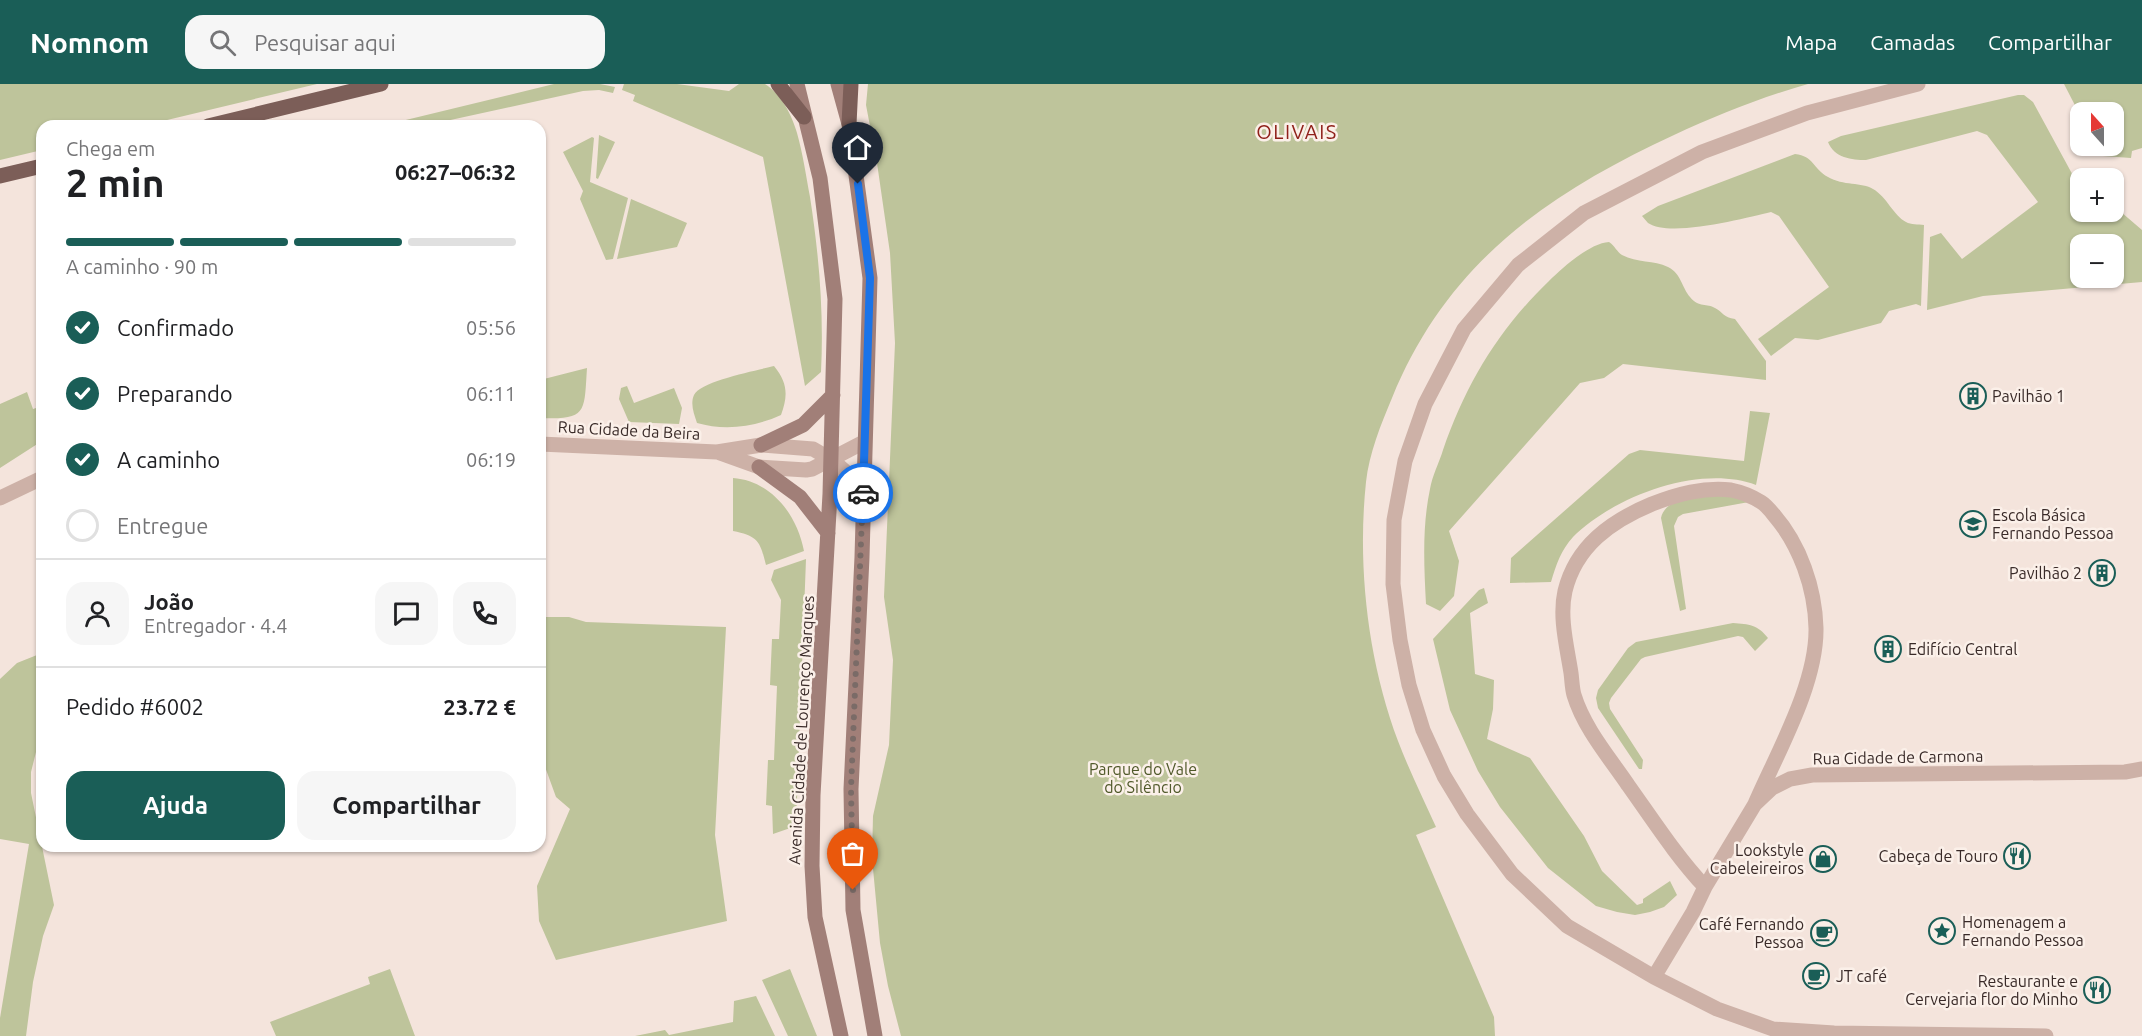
<!DOCTYPE html>
<html lang="pt">
<head>
<meta charset="utf-8">
<style>
	body { margin:0; font-family:Ubuntu,sans-serif; background:#f6f6f6; color:#202124; height:100vh; display:flex; flex-direction:column; font-size:22px; white-space:nowrap }
	* { box-sizing:border-box; margin:0 }
	p { font-size:20px; color:#757577 }
	.icon { flex:none; width:33px; height:33px; fill:none; stroke:currentColor; stroke-width:2; stroke-linecap:round; stroke-linejoin:round }
	.map { position:relative; flex:1; overflow:hidden }
	.sheet { position:absolute; left:36px; top:36px; width:510px; height:732px; display:flex; flex-direction:column; background:#fff; border-radius:18px; box-shadow:0 2px 4px #0004 }
	.sheet>* { flex:none }
	.needle { width:39px; rotate:339deg }
	.fabs { position:absolute; left:2070px; top:18px; display:grid; gap:12px }
	.fabs a { display:grid; place-items:center; width:54px; height:54px; border-radius:12px; background:#fff; box-shadow:0 2px 4px #0004; font-size:30px }
	.pin { position:absolute; display:grid; place-items:center; width:51px; height:51px; color:#fff; margin:-62px -26px; border-radius:50% 50% 50% 0; rotate:-45deg; box-shadow:0 0 6px #0007 }
	.pin .icon { rotate:45deg }
	.courier { position:absolute; display:grid; place-items:center; width:60px; height:60px; margin:-30px; border:4px solid #1a73e8; border-radius:50%; background:#fff; color:#222; box-shadow:0 2px 8px #0007 }
	.summary em { font-style:normal; font-weight:700 }
	.summary div { display:flex; flex-direction:column-reverse }
	.summary { display:flex; align-items:center; justify-content:space-between; height:102px; padding:0 30px }
	h1 { font-size:39px; font-weight:700; line-height:45px }
	.bar { display:grid; grid-template-columns:repeat(4,1fr); gap:9px 6px; align-content:center; height:72px; padding:0 30px }
	.bar i { height:8px; border-radius:4px; background:#e0e0e0 }
	.bar .active { background:#1a5e57 }
	.bar p { grid-column:span 4 }
	.line { display:flex; align-items:center; gap:15px; padding:0 30px; border-top:2px solid #e0e0e0 }
	.line div { flex:1 }
	.round { display:grid; place-items:center; flex:none; width:63px; height:63px; border-radius:18px; background:#f6f6f6 }
	ol { padding:0 30px; list-style:none }
	li { display:flex; align-items:center; gap:18px; height:66px }
	li p { margin-inline-start:auto }
	li .icon { padding:6px; border-radius:50%; background:#1a5e57; color:#fff; stroke-width:4 }
	li:last-child { color:#757577 }
	li i { width:33px; height:33px; border:3px solid #e0e0e0; border-radius:50% }
	.cta { display:flex; gap:12px; margin-top:auto; padding:12px 30px }
	.cta a { flex:1; height:69px; border-radius:18px; background:#1a5e57; color:#fff; font-size:24px; font-weight:700; line-height:69px; text-align:center }
	.cta a+a { background:#f6f6f6; color:#202124 }
	header { display:flex; align-items:center; gap:36px; box-sizing:border-box; height:84px; padding:0 30px; background:#1a5e57; color:#fff }
	header strong { font-size:28px }
	nav { display:flex; gap:33px; margin-inline-start:auto; font-size:21px }
	.search { width:420px; height:54px; background:#f6f6f6; display:flex; align-items:center; gap:15px; box-sizing:border-box; padding:0 21px; border-radius:18px; color:#757577; font-size:22px }
	.map>svg:first-child { display:block }
</style>
</head>
<body>
<header>
<strong>Nomnom</strong>
<div class="search"><svg class="icon" aria-label="search" viewBox="0 0 24 24"><circle cx="10" cy="10" r="6"/><path d="M15 15l6 6"/></svg>Pesquisar aqui</div>
<nav><a>Mapa</a><a>Camadas</a><a>Compartilhar</a></nav>
</header>
<div class="map">
<svg width="2142" height="952" viewBox="0 0 2142 952">
	<rect width="100%" height="100%" fill="#f4e4dc"/>
	<!-- green -->
	<path fill="#bec49b" fill-rule="evenodd" d="M 0,0 L 317,0 L 142,42 L 42,42 L 42,66 L 0,76 Z
		M 554,0 L 600,0 L 615,3 L 613,9 L 599,6 L 583,7 L 423,42 L 381,42 Z
		M 624,0 L 677,0 L 729,7 L 739,0 L 765,0 C 781,10 792,31 797,49 C 803,70 806,92 810,113 C 819,171 824,229 821,288 L 805,302 L 763,73 L 633,17 L 635,11 L 622,6 Z
		M 868,0 L 1808,0 C 1762,13 1717,31 1674,51 C 1547,110 1447,179 1392,314 C 1381,340 1369,370 1366,398 C 1357,483 1368,577 1398,657 C 1409,686 1423,714 1436,743 L 1416,751 L 1494,933 L 1495,952 L 901,952 L 888,902 L 880,859 L 872,774 L 873,732 L 889,661 L 893,576 L 884,513 L 895,259 L 890,169 L 877,79 L 866,21 Z
		M 2064,0 L 2142,0 L 2142,64 L 2132,67 L 2131,74 L 2103,72 L 2097,62 L 2114,62 L 2114,28 L 2080,28 L 2080,31 Z
		M 2018,11 L 2024,11 L 2033,18 L 2076,97 L 2080,102 L 2080,128 L 2114,128 L 2114,122 L 2142,146 L 2142,198 L 1983,212 L 1927,226 L 1930,153 L 1941,149 L 1962,175 L 2038,118 L 1987,51 L 1977,47 L 1866,76 C 1852,76 1834,74 1828,58 L 1841,52 ZM 2080,160 L 2114,160 L 2114,194 L 2080,194 Z
		M 599,51 L 615,58 L 598,95 L 596,94 Z
		M 592,53 L 594,54 L 590,98 L 628,114 L 613,175 L 606,176 L 580,115 L 583,107 L 563,68 Z
		M 1795,70 C 1814,72 1813,85 1828,93 C 1843,102 1862,98 1873,105 C 1887,113 1893,131 1906,138 C 1911,141 1918,140 1924,141 L 1921,222 L 1916,220 L 1889,227 L 1881,239 L 1818,256 L 1795,254 L 1771,272 L 1758,255 L 1829,203 L 1779,132 L 1771,128 C 1745,134 1670,154 1648,139 C 1646,137 1644,134 1642,132 L 1658,122 Z
		M 631,115 L 687,139 L 677,163 L 617,175 Z
		M 1609,158 C 1615,162 1617,168 1622,171 C 1637,179 1654,176 1668,183 C 1681,189 1682,204 1690,213 C 1699,224 1707,219 1715,224 C 1724,229 1723,233 1735,235 L 1766,277 L 1766,296 L 1623,280 L 1604,294 L 1580,299 L 1449,447 L 1459,477 L 1454,512 L 1440,527 L 1426,520 C 1424,481 1422,443 1430,405 C 1432,392 1439,379 1443,366 C 1466,300 1498,246 1549,197 C 1562,184 1590,159 1609,158 Z
		M 774,282 C 788,299 788,312 781,331 C 755,343 725,347 697,339 C 694,330 690,320 694,311 C 700,297 759,286 774,282 Z
		M 587,284 C 584,328 588,336 540,334 L 540,296 Z
		M 627,302 L 634,319 L 674,304 L 682,324 L 679,340 L 629,338 L 619,315 L 621,304 Z
		M 27,308 L 33,325 L 42,322 L 42,357 L 0,384 L 0,320 Z
		M 1750,327 L 1770,329 L 1756,401 C 1700,380 1614,412 1573,453 C 1561,466 1556,481 1551,498 L 1510,499 L 1511,474 L 1629,370 L 1640,366 L 1744,377 Z
		M 733,394 C 772,397 797,431 804,467 L 766,481 C 760,457 758,452 733,447 Z
		M 1729,412 L 1749,418 L 1683,430 L 1678,433 L 1674,442 L 1686,525 L 1680,527 L 1661,434 C 1666,410 1708,412 1729,412 Z
		M 806,475 L 796,742 L 773,750 L 772,722 L 766,721 L 768,676 L 774,676 L 777,602 L 770,601 L 772,555 L 779,555 L 781,516 L 771,496 L 774,486 Z
		M 1484,504 L 1488,519 L 1470,529 L 1475,590 L 1494,596 L 1493,625 L 1487,655 L 1530,674 L 1584,752 L 1602,787 L 1637,821 L 1643,819 L 1643,815 L 1670,797 L 1677,811 L 1664,823 L 1650,828 L 1635,831 L 1617,828 L 1596,822 L 1548,784 L 1500,723 L 1478,687 L 1450,626 L 1433,555 L 1479,506 Z
		M 540,533 L 569,533 L 586,538 L 726,543 L 715,751 L 727,837 L 556,876 L 539,837 L 537,802 L 570,725 L 556,713 L 540,669 Z
		M 1733,539 C 1749,540 1758,541 1768,554 L 1755,567 L 1743,553 L 1738,552 L 1645,573 L 1641,575 L 1611,614 L 1609,619 L 1610,625 L 1643,676 L 1642,685 L 1639,685 L 1598,624 L 1596,614 L 1598,606 L 1628,564 L 1636,558 Z
		M 42,569 L 42,644 L 31,688 L 31,709 L 54,821 L 43,852 L 33,898 L 26,952 L 0,952 L 0,934 L 29,760 L 0,755 L 0,595 L 17,579 Z
		M 390,885 L 415,952 L 276,952 L 270,938 L 370,900 L 368,893 Z
		M 790,885 L 817,952 L 788,952 L 762,896 Z
		M 756,912 L 775,952 L 635,952 L 665,946 L 669,951 L 733,938 L 734,917 Z"/>
	<g fill="none" stroke-linecap="round" stroke-linejoin="round">
		<!-- street -->
		<path stroke="#cdb1a7" stroke-width="15" d="M 1918,0 L 1807,29 L 1702,68 L 1584,129 L 1518,181 L 1464,245 L 1425,320 L 1405,377 L 1394,436 L 1393,500 L 1400,556 L 1409,601 L 1423,646 L 1444,692 L 1467,730 L 1512,790 L 1567,842 L 1654,893 L 1717,925 L 1773,945 L 1834,949 L 2046,952
			M 540,360 L 717,368 L 761,361 L 813,365 L 832,376 L 848,390 L 863,411
			M 720,369 L 759,383 L 806,386 L 812,385 L 864,358
			M 0,414 L 42,394
			M 1705,803 C 1676,772 1653,736 1628,701 C 1609,673 1584,644 1574,611 C 1572,604 1572,596 1571,589 C 1567,563 1559,533 1565,507 C 1576,462 1611,437 1652,420 C 1678,410 1703,403 1731,406 C 1741,408 1753,413 1761,418 C 1766,421 1770,426 1774,431 C 1800,461 1815,504 1816,544 C 1817,600 1777,669 1755,720
			M 1654,893 L 1693,828 L 1705,803 L 1755,720 L 1772,704 L 1790,695 L 1812,691 L 2125,688 L 2142,685"/>
		<!-- secondary -->
		<path stroke="#a17f78" stroke-width="15" d="M 797,0 L 820,94 L 835,215 L 830,410 L 813,711 L 812,782 L 815,833 L 841,952
			M 838,0 L 849,40 L 870,194 L 862,473 L 851,705 L 853,826 L 875,952
			M 761,361 L 803,341 L 833,311
			M 759,383 L 800,413 L 828,449"/>
		<!-- primary -->
		<path stroke="#7c5e58" stroke-width="15" d="M 778,0 L 804,33
			M 849,40 L 851,0
			M 208,42 L 381,0
			M 0,92 L 42,82"/>
	</g>
	<g fill="none" stroke-linecap="round" stroke-linejoin="round">
		<!-- done -->
		<path stroke="#7a6b67" stroke-width="6" stroke-dasharray="0 10.8" d="M 853,806 L 851,705 L 863,409"/>
		<!-- route -->
		<path stroke="#1a73e8" stroke-width="8" d="M 858,100 L 870,194 L 863,409"/>
	</g>
	<!-- icons -->
	<defs>
		<symbol id="building-ring" viewBox="-11 -11 22 22"><circle r="9.5" fill="#fbf0e9" stroke="#1a5e57" stroke-width="1.5"/><path d="M-4-6H4V6H1V3H-1V6H-4ZM-2.5-4.3h1.7v1.8h-1.7ZM.8-4.3h1.7v1.8H.8ZM-2.5-1h1.7V.8h-1.7ZM.8-1h1.7V.8H.8Z" fill="#1a5e57"/></symbol>
		<symbol id="school-ring" viewBox="-11 -11 22 22"><circle r="9.5" fill="#fbf0e9" stroke="#1a5e57" stroke-width="1.5"/><path d="M0-5L7-2L0 1L-7-2ZM-4 1L0 2.5L4 1V4Q0 6-4 4Z" fill="#1a5e57"/></symbol>
		<symbol id="restaurant-ring" viewBox="-11 -11 22 22"><circle r="9.5" fill="#fbf0e9" stroke="#1a5e57" stroke-width="1.5"/><path d="M-5-6h1v4h1v-4h1v4h1v-4h1v5L-1.5 .5V6h-2V.5L-5-1ZM5-6V6H3V1.5H1.5Q1.5-4 5-6Z" fill="#1a5e57"/></symbol>
		<symbol id="shop-ring" viewBox="-11 -11 22 22"><circle r="9.5" fill="#fbf0e9" stroke="#1a5e57" stroke-width="1.5"/><path d="M-5-2.5h2.3a2.7 3.5 0 0 1 5.4 0H5L5.5 6h-11ZM-1.5-2.5h3a1.5 2.3 0 0 0-3 0Z" fill="#1a5e57"/></symbol>
		<symbol id="sight-ring" viewBox="-11 -11 22 22"><circle r="9.5" fill="#fbf0e9" stroke="#1a5e57" stroke-width="1.5"/><path d="M0-6L1.8-2.2L6-1.7L2.9 1.2L3.7 5.4L0 3.3L-3.7 5.4L-2.9 1.2L-6-1.7L-1.8-2.2Z" fill="#1a5e57"/></symbol>
		<symbol id="cafe-ring" viewBox="-11 -11 22 22"><circle r="9.5" fill="#fbf0e9" stroke="#1a5e57" stroke-width="1.5"/><path d="M-5.5-4.5H6V0H3Q3 3.5 0 3.5H-2.5Q-5.5 3.5-5.5 0ZM3-3.2v2h1.7v-2ZM-6 4.5H4V6H-6Z" fill="#1a5e57"/></symbol>
	</defs>
	<g fill-rule="evenodd">
		<use href="#building-ring" x="1958" y="297" width="30" height="30"/>
		<use href="#school-ring" x="1958" y="425" width="30" height="30"/>
		<use href="#building-ring" x="2087" y="474" width="30" height="30"/>
		<use href="#building-ring" x="1873" y="550" width="30" height="30"/>
		<use href="#restaurant-ring" x="2002" y="757" width="30" height="30"/>
		<use href="#shop-ring" x="1808" y="760" width="30" height="30"/>
		<use href="#sight-ring" x="1927" y="832" width="30" height="30"/>
		<use href="#cafe-ring" x="1809" y="834" width="30" height="30"/>
		<use href="#cafe-ring" x="1801" y="877" width="30" height="30"/>
		<use href="#restaurant-ring" x="2082" y="891" width="30" height="30"/>
	</g>
	<g text-anchor="middle" dominant-baseline="central" stroke-width="5" stroke-linejoin="round" paint-order="stroke">
		<!-- poi labels -->
		<g font-size="16" fill="#392a28" stroke="#fbf0e9" text-anchor="start">
			<text x="1992" y="312">Pavilhão 1</text>
			<text x="1992" y="431">Escola Básica<tspan x="1992" dy="18">Fernando Pessoa</tspan></text>
			<text x="2082" y="489" text-anchor="end">Pavilhão 2</text>
			<text x="1908" y="565">Edifício Central</text>
			<text x="1804" y="766" text-anchor="end">Lookstyle<tspan x="1804" dy="18">Cabeleireiros</tspan></text>
			<text x="1998" y="772" text-anchor="end">Cabeça de Touro</text>
			<text x="1962" y="838">Homenagem a<tspan x="1962" dy="18">Fernando Pessoa</tspan></text>
			<text x="1804" y="840" text-anchor="end">Café Fernando<tspan x="1804" dy="18">Pessoa</tspan></text>
			<text x="1836" y="892">JT café</text>
			<text x="2078" y="897" text-anchor="end">Restaurante e<tspan x="2078" dy="18">Cervejaria flor do Minho</tspan></text>
		</g>
		<!-- street labels -->
		<g font-size="16" fill="#392a28" stroke="#fbf0e9">
			<text transform="translate(629 346) rotate(3)">Rua Cidade da Beira</text>
			<text transform="translate(801 646) rotate(-87)">Avenida Cidade de Lourenço Marques</text>
			<text transform="translate(1898 673) rotate(-1)">Rua Cidade de Carmona</text>
		</g>
		<!-- park labels -->
		<g font-size="16" fill="#50592a" stroke="#fbf0e9">
			<text x="1143" y="685">Parque do Vale<tspan x="1143" dy="18">do Silêncio</tspan></text>
		</g>
		<!-- quarter labels -->
		<g font-size="20" letter-spacing="1.5" fill="#8f211a" stroke="#fbf0e9">
			<text x="1297" y="47">OLIVAIS</text>
		</g>
	</g>
</svg>
<div class="fabs">
<a><svg class="needle" viewBox="-14 -14 28 28"><path d="M0-13l5 13h-10z" fill="#e53935"/><path d="M0 13l5-13h-10z" fill="#757577"/></svg></a>
<a>+</a>
<a>−</a>
</div>
<div class="pin" style="left:853px;top:806px;background:#ea580c"><svg class="icon" aria-label="bag" viewBox="0 0 24 24"><path d="M5 8h14l-1 12H6zM9 8a3 3 0 0 1 6 0"/></svg></div>
<div class="pin" style="left:858px;top:100px;background:#1f2937"><svg class="icon" aria-label="home" viewBox="0 0 24 24"><path d="M3 11l9-7 9 7M6 9v11h12V9"/></svg></div>
<div class="courier" style="left:863px;top:409px"><svg class="icon" aria-label="car" viewBox="0 0 24 24"><path d="M5 17H2v-5l4-1 3-4h7l3 4 3 1v5h-3M9 17h6M6 11h13"/><circle cx="7" cy="17" r="2"/><circle cx="17" cy="17" r="2"/></svg></div>
<section class="sheet">
<div class="summary"><div><h1>2 min</h1><p>Chega em</p></div><em>06:27–06:32</em></div>
<div class="bar"><i class="active"></i><i class="active"></i><i class="active"></i><i></i><p>A caminho · 90 m</p></div>
<ol>
<li><svg class="icon" aria-label="check" viewBox="0 0 24 24"><path d="M5 12l5 5 9-10"/></svg>Confirmado<p>05:56</p></li>
<li><svg class="icon" aria-label="check" viewBox="0 0 24 24"><path d="M5 12l5 5 9-10"/></svg>Preparando<p>06:11</p></li>
<li><svg class="icon" aria-label="check" viewBox="0 0 24 24"><path d="M5 12l5 5 9-10"/></svg>A caminho<p>06:19</p></li>
<li><i></i>Entregue</li>
</ol>
<div class="line" style="height:108px"><a class="round"><svg class="icon" aria-label="person" viewBox="0 0 24 24"><circle cx="12" cy="8" r="4"/><path d="M4 21q1-7 8-7t8 7"/></svg></a><div><b>João</b><p>Entregador · 4.4</p></div><a class="round"><svg class="icon" aria-label="chat" viewBox="0 0 24 24"><path d="M4 5h16v11H9l-5 4z"/></svg></a><a class="round"><svg class="icon" aria-label="phone" viewBox="0 0 24 24"><path d="M5 4h4l2 5-3 2q2 4 5 5l2-3 5 2v4C11 20 4 13 5 4z"/></svg></a></div>
<div class="line" style="height:78px"><div>Pedido #6002</div><b>23.72 €</b></div>
<div class="cta"><a>Ajuda</a><a>Compartilhar</a></div>
</section>
</div>
</body>
</html>
